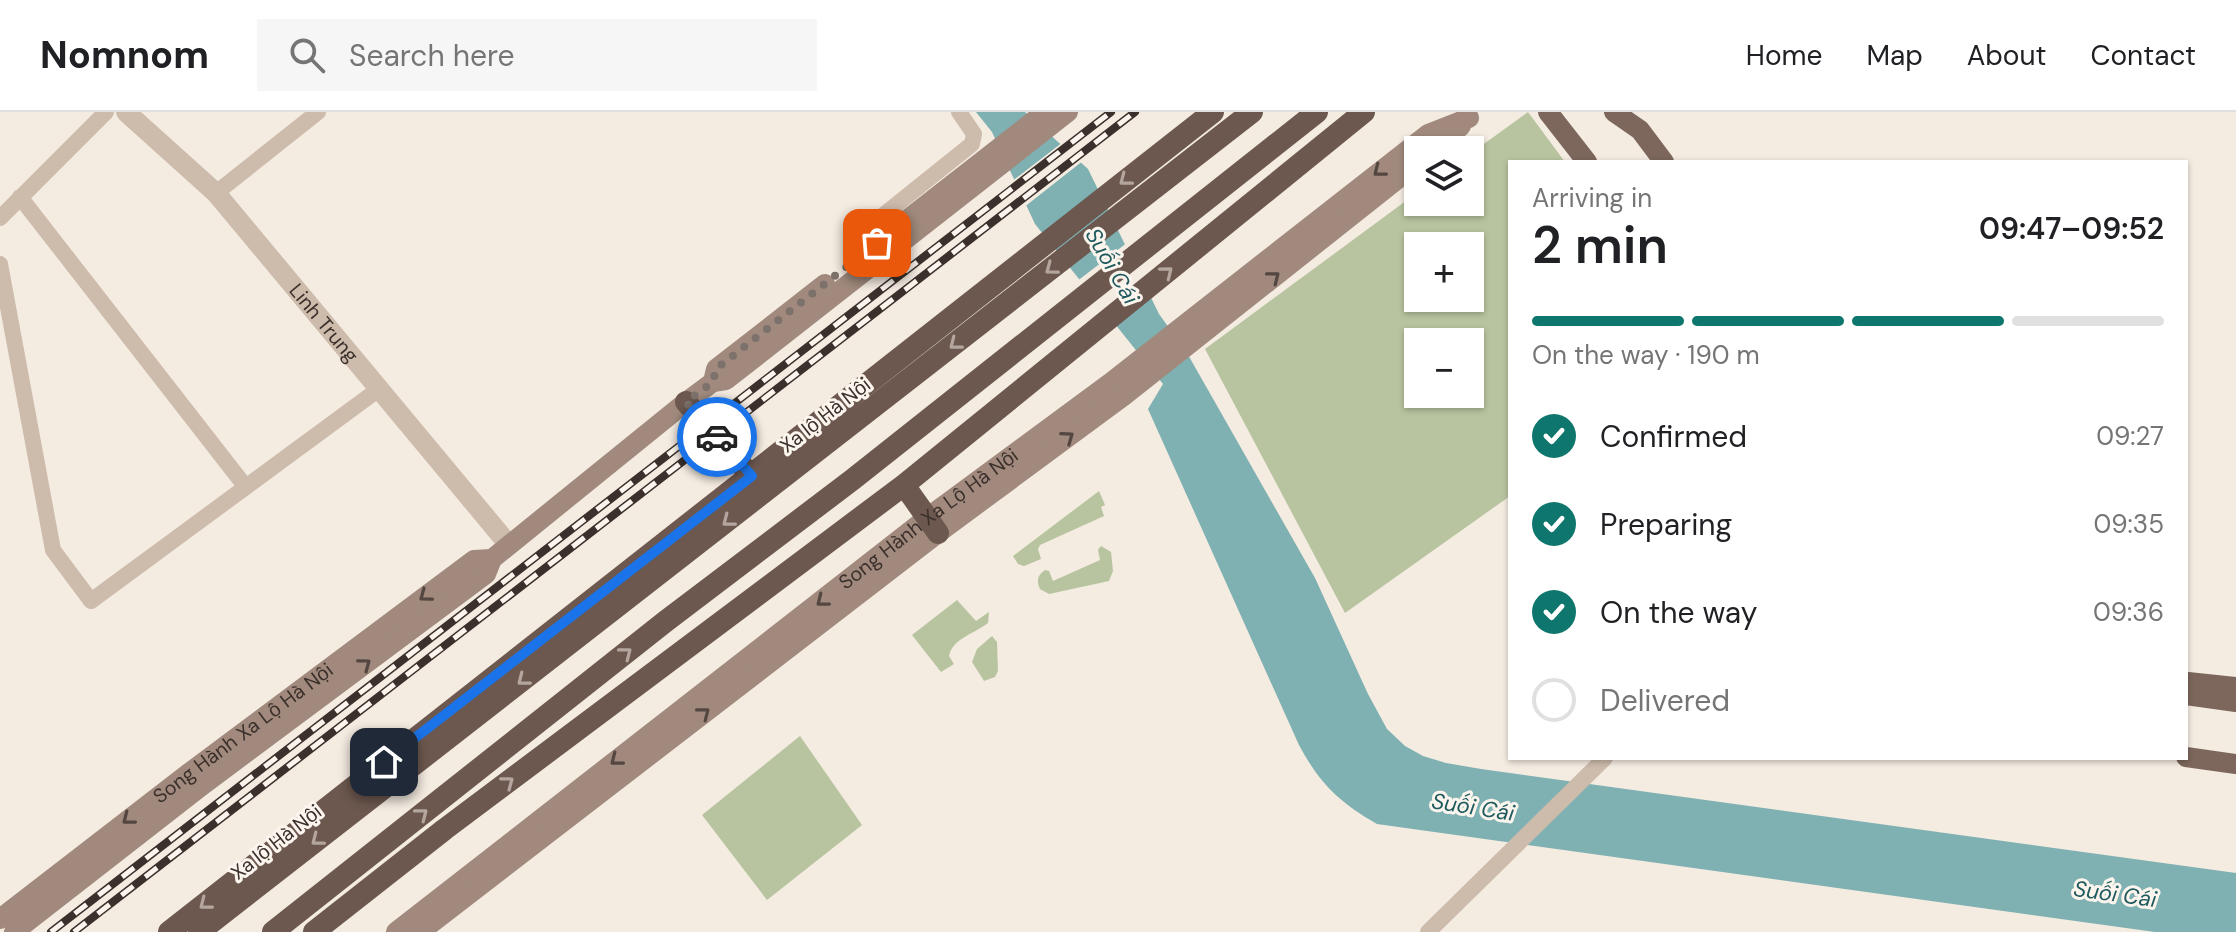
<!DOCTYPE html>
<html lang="en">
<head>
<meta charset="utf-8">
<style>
	body { margin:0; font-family:"DM Sans",sans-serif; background:#f6f6f6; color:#202124; height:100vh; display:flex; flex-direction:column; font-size:30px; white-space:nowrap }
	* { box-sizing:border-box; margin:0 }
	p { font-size:26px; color:#757577 }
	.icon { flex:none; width:44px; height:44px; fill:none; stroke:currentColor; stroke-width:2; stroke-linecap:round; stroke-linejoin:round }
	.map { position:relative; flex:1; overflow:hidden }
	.sheet { position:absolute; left:1508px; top:48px; width:680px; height:600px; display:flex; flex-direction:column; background:#fff; border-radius:0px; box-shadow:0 2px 6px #0004 }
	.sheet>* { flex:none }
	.controls { position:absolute; left:1404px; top:24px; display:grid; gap:16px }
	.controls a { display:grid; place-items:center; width:80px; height:80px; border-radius:0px; background:#fff; box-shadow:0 2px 6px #0004; font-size:40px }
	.pin { position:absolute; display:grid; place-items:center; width:68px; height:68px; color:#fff; margin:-34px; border-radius:16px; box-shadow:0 4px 12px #0006 }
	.courier { position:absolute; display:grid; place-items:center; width:80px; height:80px; margin:-40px; border:6px solid #1a73e8; border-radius:50%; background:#fff; color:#222; box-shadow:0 2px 10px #0007 }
	.headline em { font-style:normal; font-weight:600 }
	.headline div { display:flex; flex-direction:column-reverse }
	.headline { display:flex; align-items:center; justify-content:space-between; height:136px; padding:0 24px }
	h1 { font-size:52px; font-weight:600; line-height:60px }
	.bar { display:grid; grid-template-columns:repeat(4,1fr); gap:12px 8px; align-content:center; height:96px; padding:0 24px }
	.bar i { height:10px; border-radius:6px; background:#e0e0e0 }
	.bar .on { background:#0f766e }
	.bar p { grid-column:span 4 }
	ol { padding:0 24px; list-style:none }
	li { display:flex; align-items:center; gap:24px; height:88px }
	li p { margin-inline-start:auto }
	li .icon { padding:8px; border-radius:50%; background:#0f766e; color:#fff; stroke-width:4 }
	li:last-child { color:#757577 }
	li i { width:44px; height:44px; border:4px solid #e0e0e0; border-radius:50% }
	header { display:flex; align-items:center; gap:48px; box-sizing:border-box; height:112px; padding:0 40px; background:#fff; border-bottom:2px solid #e0e0e0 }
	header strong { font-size:38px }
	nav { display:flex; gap:44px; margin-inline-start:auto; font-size:28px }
	.search { width:560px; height:72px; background:#f6f6f6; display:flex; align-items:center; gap:20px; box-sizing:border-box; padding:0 28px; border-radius:0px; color:#757577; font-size:30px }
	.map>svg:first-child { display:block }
</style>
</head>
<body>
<header>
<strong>Nomnom</strong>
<div class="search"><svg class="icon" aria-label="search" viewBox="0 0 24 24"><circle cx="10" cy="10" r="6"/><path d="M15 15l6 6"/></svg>Search here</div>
<nav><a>Home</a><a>Map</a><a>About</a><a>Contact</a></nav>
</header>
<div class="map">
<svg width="2236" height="820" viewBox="0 0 2236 820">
	<rect width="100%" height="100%" fill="#f4ebe1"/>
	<!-- green -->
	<path fill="#b8c4a0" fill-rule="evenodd" d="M 1528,0 L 1565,50 L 1510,50 L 1510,384 L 1345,501 L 1205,237 L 1418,80 L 1418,90 L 1470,90 L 1470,42 ZM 1470,134 L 1470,186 L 1418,186 L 1418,134 ZM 1418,230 L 1470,230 L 1470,282 L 1418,282 Z
		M 1099,379 L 1105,393 L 1101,395 L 1104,404 L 1040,433 L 1038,437 L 1041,447 L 1024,454 L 1018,452 L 1013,444 Z
		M 1101,434 L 1111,440 L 1113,459 L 1109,469 L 1049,482 L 1040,477 C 1036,468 1038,463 1045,458 L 1049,459 L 1053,469 L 1100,448 L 1098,438 Z
		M 957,488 L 976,509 L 989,500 L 988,511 C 974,522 953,526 949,544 L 954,552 L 941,560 L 912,523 Z
		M 992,524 L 997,530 L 998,559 L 995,565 L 984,569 L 972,550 L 977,537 Z
		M 800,624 L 862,713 L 767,788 L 702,703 Z"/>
	<!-- water -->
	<path fill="#7fb0b2" d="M 976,0 L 1025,0 L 1088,57 L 1159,202 L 1187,241 L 1315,466 L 1368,582 L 1387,617 L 1405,634 L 1423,644 L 1446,651 L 1481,657 L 2236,761 L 2236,820 L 2155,820 L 1377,712 C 1339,690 1320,672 1299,633 L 1148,297 L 1163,272 L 1035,112 L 992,20 Z"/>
	<!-- pier -->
	<path fill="#f4ebe1" d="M 1063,30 L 1084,48 L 1023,96 L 1011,70 Z
		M 1128,130 L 1154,184 L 1113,216 L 1076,170 Z"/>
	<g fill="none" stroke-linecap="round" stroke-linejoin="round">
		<!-- minor -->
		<path stroke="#cdbbac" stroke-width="16" d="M 216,81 L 318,0
			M 20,85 L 245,374
			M 0,106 L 106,0
			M 862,143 L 881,105 L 972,32 L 974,22 L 959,0
			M 0,152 L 53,438 L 91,489 L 379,277
			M 1428,820 L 1605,646"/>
		<!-- tertiary -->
		<path stroke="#cdbbac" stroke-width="20" id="s1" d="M 126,0 L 216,81 L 509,433"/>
		<!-- secondary -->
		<g stroke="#a18a7d" stroke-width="20">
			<path d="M 1434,38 L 1461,14"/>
			<path d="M 885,125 L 1045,0"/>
			<path d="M 713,270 L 716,257 L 825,172"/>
			<path id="s2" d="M 0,807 L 189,661 L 474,448 L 492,447"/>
			<path d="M 14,820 L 200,675 L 486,462 L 492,447 L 686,290 L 713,270 L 726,268 L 1068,0"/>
			<path id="s3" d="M 396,820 L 927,406 L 1110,271 L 1428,22 L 1469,6"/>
			<path d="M 420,820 L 938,421 L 1125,283 L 1418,51"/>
		</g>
		<!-- primary -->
		<path stroke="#7d675c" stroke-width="20" d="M 1548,0 L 1587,50
			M 1614,0 L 1640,18 L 1664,50
			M 2188,570 L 2236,575
			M 2186,583 L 2236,590
			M 2186,645 L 2236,652"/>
		<!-- trunk -->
		<path stroke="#6c584f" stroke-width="22" d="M 686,290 L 759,373
			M 904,373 L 938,421
			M 169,820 L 1213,0
			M 199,820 L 1252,0
			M 273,820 L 666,509 L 852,368 L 1317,0
			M 314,820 L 445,717 L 904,373 L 1364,0"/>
		<defs>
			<path id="rail" d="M 51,820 L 1111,0
				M 74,820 L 1135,0"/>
		</defs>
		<!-- rail casing -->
		<use href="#rail" stroke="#3b302b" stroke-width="8"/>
		<!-- rail -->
		<use href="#rail" stroke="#fbf5ee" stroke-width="5" stroke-dasharray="15" stroke-linecap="butt"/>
	</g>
	<!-- one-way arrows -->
	<defs><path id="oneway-chevron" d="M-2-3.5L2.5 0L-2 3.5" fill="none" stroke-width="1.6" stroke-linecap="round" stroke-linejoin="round" transform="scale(2)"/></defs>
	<g stroke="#544640">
		<use href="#oneway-chevron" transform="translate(1379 59) rotate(142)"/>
		<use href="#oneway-chevron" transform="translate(1274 165) rotate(-38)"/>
		<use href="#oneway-chevron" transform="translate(1068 325) rotate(-36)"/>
		<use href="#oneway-chevron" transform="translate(425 484) rotate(143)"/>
		<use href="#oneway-chevron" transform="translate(822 489) rotate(142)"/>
		<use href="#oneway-chevron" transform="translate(365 552) rotate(-37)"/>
		<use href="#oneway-chevron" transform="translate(704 601) rotate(-38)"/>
		<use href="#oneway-chevron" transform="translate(616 648) rotate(142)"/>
		<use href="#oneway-chevron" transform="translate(128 707) rotate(142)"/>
	</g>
	<g stroke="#b4a69e">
		<use href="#oneway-chevron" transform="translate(1125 68) rotate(142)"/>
		<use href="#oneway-chevron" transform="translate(1051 157) rotate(143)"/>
		<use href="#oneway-chevron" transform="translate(1167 160) rotate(-39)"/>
		<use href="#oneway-chevron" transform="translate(955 232) rotate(142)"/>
		<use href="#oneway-chevron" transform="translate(728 409) rotate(142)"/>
		<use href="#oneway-chevron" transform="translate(626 541) rotate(-38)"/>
		<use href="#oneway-chevron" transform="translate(523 568) rotate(142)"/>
		<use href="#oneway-chevron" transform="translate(508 670) rotate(-37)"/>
		<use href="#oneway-chevron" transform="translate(422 702) rotate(-38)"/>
		<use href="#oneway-chevron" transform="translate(317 728) rotate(142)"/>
		<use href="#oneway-chevron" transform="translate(205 792) rotate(142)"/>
	</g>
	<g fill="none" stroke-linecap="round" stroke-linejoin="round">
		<!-- done -->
		<path stroke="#7c716b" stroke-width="8" stroke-dasharray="0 14.4" d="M 717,325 L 686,290 L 713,270 L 716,257 L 877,131"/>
		<!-- route -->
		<path stroke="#1a73e8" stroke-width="10" d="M 384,650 L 752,364 L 717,325"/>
	</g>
	<g text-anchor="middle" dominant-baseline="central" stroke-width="6" stroke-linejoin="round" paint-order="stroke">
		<!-- street labels -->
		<g font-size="20" fill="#3b302b" stroke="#fbf5ee">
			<text stroke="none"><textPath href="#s1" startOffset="290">Linh Trung</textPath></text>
			<text transform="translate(825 303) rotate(-38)">Xa lộ Hà Nội</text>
			<text stroke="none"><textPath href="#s3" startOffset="674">Song Hành Xa Lộ Hà Nội</textPath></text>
			<text stroke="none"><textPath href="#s2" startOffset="306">Song Hành Xa Lộ Hà Nội</textPath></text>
			<text transform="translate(276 730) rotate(-38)">Xa lộ Hà Nội</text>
		</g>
		<!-- water labels -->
		<g font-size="22" font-style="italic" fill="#1f5a5e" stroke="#fbf5ee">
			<text transform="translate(1112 154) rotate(60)">Suối Cái</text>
			<text transform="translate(1473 695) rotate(9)">Suối Cái</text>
			<text transform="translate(2115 782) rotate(8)">Suối Cái</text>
		</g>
	</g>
</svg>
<div class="controls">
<a><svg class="icon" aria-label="layers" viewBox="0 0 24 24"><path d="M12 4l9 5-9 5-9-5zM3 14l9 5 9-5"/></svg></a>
<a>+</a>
<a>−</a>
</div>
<div class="pin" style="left:877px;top:131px;background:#ea580c"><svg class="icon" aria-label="bag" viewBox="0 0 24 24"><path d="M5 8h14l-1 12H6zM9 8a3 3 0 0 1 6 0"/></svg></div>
<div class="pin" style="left:384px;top:650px;background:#1f2937"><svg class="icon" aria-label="home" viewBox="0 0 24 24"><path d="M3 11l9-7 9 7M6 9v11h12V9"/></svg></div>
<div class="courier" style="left:717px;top:325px"><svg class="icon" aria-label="car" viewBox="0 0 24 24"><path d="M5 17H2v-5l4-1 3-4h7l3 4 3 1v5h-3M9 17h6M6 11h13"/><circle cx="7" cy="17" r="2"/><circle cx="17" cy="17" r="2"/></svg></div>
<section class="sheet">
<div class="headline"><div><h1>2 min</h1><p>Arriving in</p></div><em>09:47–09:52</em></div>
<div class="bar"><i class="on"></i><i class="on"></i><i class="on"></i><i></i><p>On the way · 190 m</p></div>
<ol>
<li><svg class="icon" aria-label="check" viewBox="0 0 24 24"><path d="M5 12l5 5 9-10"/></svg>Confirmed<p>09:27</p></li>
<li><svg class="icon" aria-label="check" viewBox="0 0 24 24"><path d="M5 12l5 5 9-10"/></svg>Preparing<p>09:35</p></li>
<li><svg class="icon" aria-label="check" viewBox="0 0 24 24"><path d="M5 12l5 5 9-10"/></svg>On the way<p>09:36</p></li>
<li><i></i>Delivered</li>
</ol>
</section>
</div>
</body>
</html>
